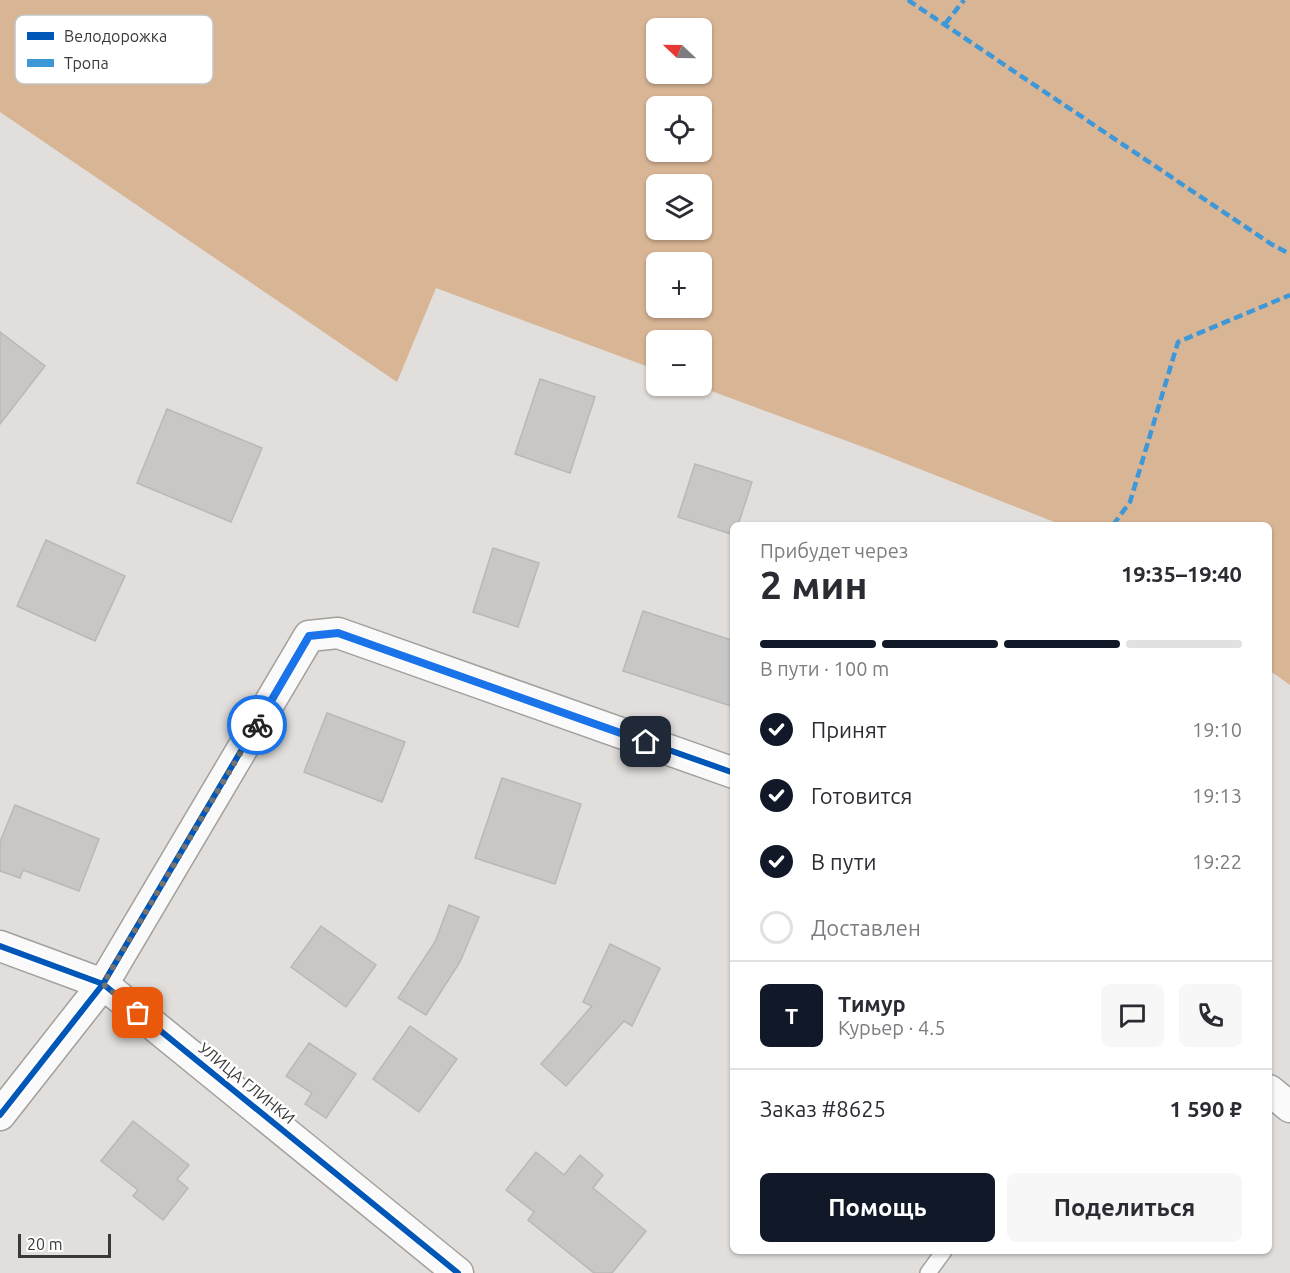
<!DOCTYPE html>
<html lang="ru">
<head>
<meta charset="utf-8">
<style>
	body { margin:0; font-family:Ubuntu,sans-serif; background:#f7f7f7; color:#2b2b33; height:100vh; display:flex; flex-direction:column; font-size:22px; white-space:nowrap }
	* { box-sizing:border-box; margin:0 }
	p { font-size:20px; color:#7c7c81 }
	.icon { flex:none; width:33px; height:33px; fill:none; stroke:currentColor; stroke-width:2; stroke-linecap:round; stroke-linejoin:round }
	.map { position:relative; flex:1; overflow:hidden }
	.sheet { position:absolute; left:730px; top:522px; width:542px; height:732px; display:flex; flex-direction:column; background:#fff; border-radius:9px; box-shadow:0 2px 4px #0004 }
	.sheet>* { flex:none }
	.needle { width:39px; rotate:292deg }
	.controls { position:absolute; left:646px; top:18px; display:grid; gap:12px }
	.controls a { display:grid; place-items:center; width:66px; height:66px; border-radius:9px; background:#fff; box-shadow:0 2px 4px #0004; font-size:30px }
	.scale { position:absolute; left:18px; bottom:15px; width:93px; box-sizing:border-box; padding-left:6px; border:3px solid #3b3937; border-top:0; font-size:16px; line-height:21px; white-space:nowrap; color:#3b3937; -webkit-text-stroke:4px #fff; paint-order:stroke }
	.pin { position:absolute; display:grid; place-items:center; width:51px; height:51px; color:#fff; margin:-26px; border-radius:12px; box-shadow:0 3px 9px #0006 }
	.courier { position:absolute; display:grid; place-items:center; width:60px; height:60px; margin:-30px; border:4px solid #1a73e8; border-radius:50%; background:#fff; color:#222; box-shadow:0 2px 8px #0007 }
	.head em { font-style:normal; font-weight:600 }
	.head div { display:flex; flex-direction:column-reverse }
	.head { display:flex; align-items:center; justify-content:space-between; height:102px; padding:0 30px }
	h1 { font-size:39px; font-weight:600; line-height:45px }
	.bar { display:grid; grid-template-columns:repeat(4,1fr); gap:9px 6px; align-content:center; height:72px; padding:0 30px }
	.bar i { height:8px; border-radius:4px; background:#e1e1e2 }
	.bar .active { background:#111827 }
	.bar p { grid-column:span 4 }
	.line { display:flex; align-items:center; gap:15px; padding:0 30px; border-top:2px solid #e1e1e2 }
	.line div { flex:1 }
	.round { display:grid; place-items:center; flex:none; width:63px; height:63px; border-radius:9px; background:#f7f7f7 }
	ol { padding:0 30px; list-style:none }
	li { display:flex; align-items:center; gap:18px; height:66px }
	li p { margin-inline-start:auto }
	li .icon { padding:6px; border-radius:50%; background:#111827; color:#fff; stroke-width:4 }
	li:last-child { color:#7c7c81 }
	li i { width:33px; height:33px; border:3px solid #e1e1e2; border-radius:50% }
	.action { display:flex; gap:12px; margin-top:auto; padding:12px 30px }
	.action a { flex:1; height:69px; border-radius:9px; background:#111827; color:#fff; font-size:24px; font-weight:600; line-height:69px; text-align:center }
	.action a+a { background:#f7f7f7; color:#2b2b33 }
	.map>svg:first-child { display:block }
</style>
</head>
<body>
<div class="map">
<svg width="1290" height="1273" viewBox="0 0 1290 1273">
	<rect width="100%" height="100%" fill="#e1dedb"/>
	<!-- forest -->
	<path fill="#d8b595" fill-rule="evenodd" d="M 0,0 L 1290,0 L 1290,685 L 1269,670 L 1269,525 L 1062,525 L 874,451 L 698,386 L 702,386 L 702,340 L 657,340 L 657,370 L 436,288 L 397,382 L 0,112 ZM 657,28 L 702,28 L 702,74 L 657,74 ZM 657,106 L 702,106 L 702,152 L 657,152 ZM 657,184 L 702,184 L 702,230 L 657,230 ZM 657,262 L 702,262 L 702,308 L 657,308 Z"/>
	<!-- building -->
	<path fill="#c9c7c5" stroke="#bab8b6" stroke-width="1.5" d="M 0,332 L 45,366 L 0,424 Z
		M 540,379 L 595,397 L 570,473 L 515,454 Z
		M 167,409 L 262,448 L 231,522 L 137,483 Z
		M 695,464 L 752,482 L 738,525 L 734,525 L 734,535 L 678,517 Z
		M 46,540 L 125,576 L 95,641 L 17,606 Z
		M 493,548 L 539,563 L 518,627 L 473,612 Z
		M 643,611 L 734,641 L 734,707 L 623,671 Z
		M 327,713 L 405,742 L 382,802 L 304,772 Z
		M 502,778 L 581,804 L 555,884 L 475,858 Z
		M 15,805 L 99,839 L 79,891 L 23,870 L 20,878 L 0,871 L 0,842 Z
		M 449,905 L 479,917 L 460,962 L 426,1015 L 398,998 L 435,942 Z
		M 321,926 L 376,965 L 346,1007 L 291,967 Z
		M 610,944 L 660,968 L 632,1026 L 624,1021 L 566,1086 L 541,1064 L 592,1006 L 583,1002 Z
		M 410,1026 L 457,1059 L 419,1112 L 373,1079 Z
		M 309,1043 L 356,1074 L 326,1118 L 305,1104 L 312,1093 L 286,1076 Z
		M 133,1121 L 189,1165 L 177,1179 L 188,1188 L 163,1220 L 133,1196 L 138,1190 L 101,1161 Z
		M 536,1152 L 564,1175 L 580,1155 L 603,1175 L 593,1188 L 646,1231 L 612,1273 L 594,1273 L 528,1220 L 534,1212 L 506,1190 Z"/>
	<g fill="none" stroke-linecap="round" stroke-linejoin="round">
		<defs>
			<path id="lane" d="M 928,1273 L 944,1251"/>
			<path id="street" d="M 0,946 L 103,984 L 458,1273
				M 1269,1090 L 1290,1107
				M 0,1115 L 103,984 L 309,636 L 338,633 L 734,773"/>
		</defs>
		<!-- lane casing -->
		<use href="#lane" stroke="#a2a09d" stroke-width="18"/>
		<!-- street casing -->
		<use href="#street" stroke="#a2a09d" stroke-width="33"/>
		<!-- lane -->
		<use href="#lane" stroke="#fafafa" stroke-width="15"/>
		<!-- street -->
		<use href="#street" stroke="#fafafa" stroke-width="30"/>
		<!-- quiet -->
		<path stroke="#3e98d8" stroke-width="4.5" stroke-dasharray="9 4.5" stroke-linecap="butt" d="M 908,0 L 1271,244 L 1290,254
			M 945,24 L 964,0
			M 1113,525 L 1130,502 L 1178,342 L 1290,295"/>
		<defs>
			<path id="cycleway" d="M 0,946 L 103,984 L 458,1273
				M 0,1115 L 103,984 L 309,636 L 338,633 L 734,773"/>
		</defs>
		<!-- cycleway casing -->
		<use href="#cycleway" stroke="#fff" stroke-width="10"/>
		<!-- cycleway -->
		<use href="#cycleway" stroke="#0057b8" stroke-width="6"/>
	</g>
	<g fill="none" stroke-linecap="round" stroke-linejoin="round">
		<!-- done -->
		<path stroke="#757370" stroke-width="6" stroke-dasharray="0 10.8" d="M 138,1013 L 103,984 L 257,725"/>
		<!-- route -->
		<path stroke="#1a73e8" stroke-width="8" d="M 257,725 L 309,636 L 338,633 L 646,742"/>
	</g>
	<g text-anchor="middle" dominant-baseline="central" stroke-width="5" stroke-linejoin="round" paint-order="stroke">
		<!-- street labels -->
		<g font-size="16" fill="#3b3937" stroke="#fff">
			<text transform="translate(247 1083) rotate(39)">УЛИЦА ГЛИНКИ</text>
		</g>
	</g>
	<!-- legend -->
	<rect x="15" y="15" width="198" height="69" rx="9" fill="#fff" stroke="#c4c4c3" stroke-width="1.5"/>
	<rect x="27" y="32" width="27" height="8" fill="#0057b8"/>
	<rect x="27" y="59" width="27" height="8" fill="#3e98d8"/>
	<g font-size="16" fill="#3b3937">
		<text x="64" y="42">Велодорожка</text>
		<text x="64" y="69">Тропа</text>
	</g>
</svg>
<div class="controls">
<a><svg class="needle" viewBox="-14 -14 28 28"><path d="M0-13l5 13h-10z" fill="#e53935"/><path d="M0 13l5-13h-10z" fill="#7c7c81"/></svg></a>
<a><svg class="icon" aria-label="locate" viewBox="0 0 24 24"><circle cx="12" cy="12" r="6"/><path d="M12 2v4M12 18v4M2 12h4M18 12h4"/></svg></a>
<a><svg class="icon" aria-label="layers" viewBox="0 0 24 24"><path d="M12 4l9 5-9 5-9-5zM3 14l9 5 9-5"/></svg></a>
<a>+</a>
<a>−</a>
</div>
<div class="scale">20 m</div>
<div class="pin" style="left:138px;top:1013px;background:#ea580c"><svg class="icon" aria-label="bag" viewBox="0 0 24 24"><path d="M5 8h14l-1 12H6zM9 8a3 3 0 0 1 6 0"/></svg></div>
<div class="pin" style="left:646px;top:742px;background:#1f2937"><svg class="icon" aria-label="home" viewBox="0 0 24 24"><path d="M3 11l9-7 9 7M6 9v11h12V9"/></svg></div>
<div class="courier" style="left:257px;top:725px"><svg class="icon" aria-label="bike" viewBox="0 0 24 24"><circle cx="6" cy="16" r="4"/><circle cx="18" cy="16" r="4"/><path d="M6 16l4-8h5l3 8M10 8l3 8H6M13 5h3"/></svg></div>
<section class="sheet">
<div class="head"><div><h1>2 мин</h1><p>Прибудет через</p></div><em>19:35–19:40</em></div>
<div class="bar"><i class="active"></i><i class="active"></i><i class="active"></i><i></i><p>В пути · 100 m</p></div>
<ol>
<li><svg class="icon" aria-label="check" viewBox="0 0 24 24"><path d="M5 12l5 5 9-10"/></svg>Принят<p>19:10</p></li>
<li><svg class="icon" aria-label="check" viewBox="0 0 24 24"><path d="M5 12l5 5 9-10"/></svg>Готовится<p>19:13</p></li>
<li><svg class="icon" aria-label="check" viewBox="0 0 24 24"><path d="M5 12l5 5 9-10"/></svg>В пути<p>19:22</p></li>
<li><i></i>Доставлен</li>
</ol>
<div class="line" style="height:108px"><b class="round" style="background:#111827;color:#fff">Т</b><div><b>Тимур</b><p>Курьер · 4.5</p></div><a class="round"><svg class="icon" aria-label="chat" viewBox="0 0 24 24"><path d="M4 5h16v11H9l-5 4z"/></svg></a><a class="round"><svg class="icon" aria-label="phone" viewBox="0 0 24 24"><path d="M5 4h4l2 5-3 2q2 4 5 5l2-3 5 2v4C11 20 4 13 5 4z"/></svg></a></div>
<div class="line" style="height:78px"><div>Заказ #8625</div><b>1 590 ₽</b></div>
<div class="action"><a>Помощь</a><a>Поделиться</a></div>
</section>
</div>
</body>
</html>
